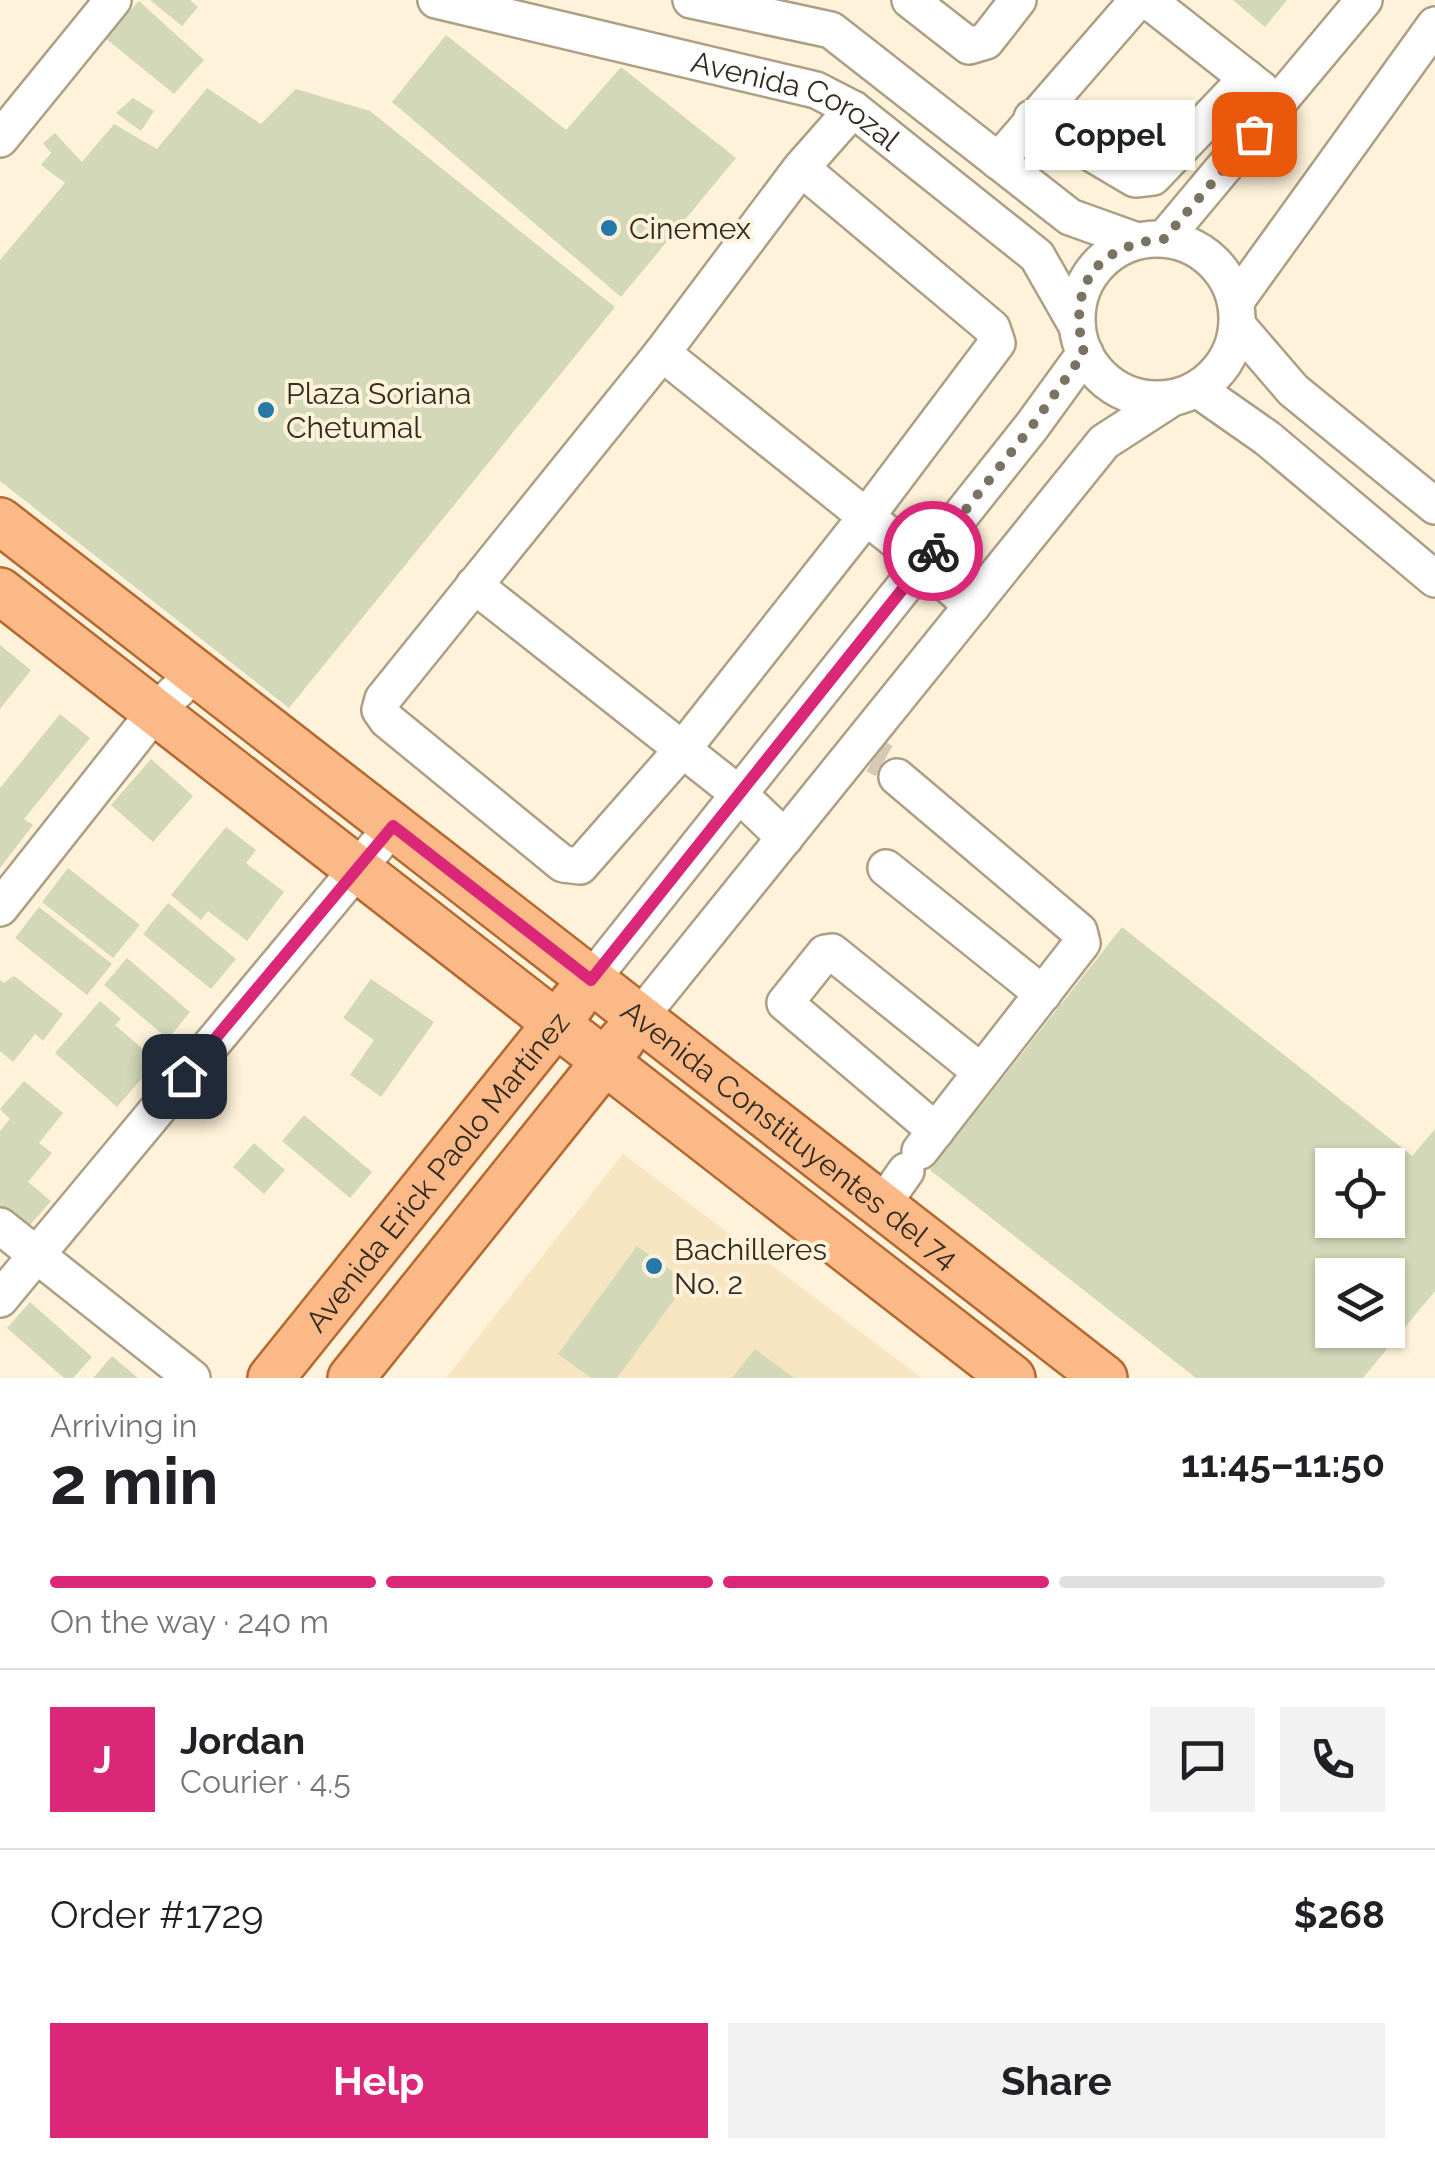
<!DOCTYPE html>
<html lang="en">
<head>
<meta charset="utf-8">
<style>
	body { margin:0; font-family:Raleway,sans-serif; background:#f2f2f2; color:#202124; height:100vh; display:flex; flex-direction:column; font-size:38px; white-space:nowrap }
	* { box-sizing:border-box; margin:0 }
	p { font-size:32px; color:#757577 }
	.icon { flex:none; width:55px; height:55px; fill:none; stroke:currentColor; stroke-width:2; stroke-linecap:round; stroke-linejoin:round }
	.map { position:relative; height:1378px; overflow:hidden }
	.details { display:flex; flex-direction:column; background:#fff; flex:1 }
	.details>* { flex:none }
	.controls { position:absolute; left:1315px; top:1148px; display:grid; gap:20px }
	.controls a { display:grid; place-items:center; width:90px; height:90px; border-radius:0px; background:#fff; box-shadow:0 2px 8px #0004; font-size:50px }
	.pin { position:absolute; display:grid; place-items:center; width:85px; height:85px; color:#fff; margin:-42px; border-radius:20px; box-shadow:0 5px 15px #0006 }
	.courier { position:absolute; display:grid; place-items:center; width:100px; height:100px; margin:-50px; border:8px solid #db2777; border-radius:50%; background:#fff; color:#222; box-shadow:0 2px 12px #0007 }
	.bubble { position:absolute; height:70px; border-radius:0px; background:#fff; box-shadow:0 2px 8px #0004; font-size:32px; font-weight:700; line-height:70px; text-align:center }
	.overview em { font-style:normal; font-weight:700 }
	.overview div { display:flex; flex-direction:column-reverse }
	.overview { display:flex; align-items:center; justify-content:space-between; height:170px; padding:0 50px }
	h1 { font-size:65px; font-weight:700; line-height:75px }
	.bar { display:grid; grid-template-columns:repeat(4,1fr); gap:15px 10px; align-content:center; height:120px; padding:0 50px }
	.bar i { height:12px; border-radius:8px; background:#e0e0e0 }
	.bar .selected { background:#db2777 }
	.bar p { grid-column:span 4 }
	.line { display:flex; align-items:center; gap:25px; padding:0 50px; border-top:2px solid #e0e0e0 }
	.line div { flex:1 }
	.round { display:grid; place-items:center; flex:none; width:105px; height:105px; border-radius:0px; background:#f2f2f2 }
	.primary-button { display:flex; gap:20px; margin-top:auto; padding:20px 50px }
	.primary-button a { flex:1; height:115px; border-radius:0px; background:#db2777; color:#fff; font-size:40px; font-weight:700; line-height:115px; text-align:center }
	.primary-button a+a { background:#f2f2f2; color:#202124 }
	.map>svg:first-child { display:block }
</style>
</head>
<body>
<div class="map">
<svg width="1435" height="1378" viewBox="0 0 1435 1378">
	<rect width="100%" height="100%" fill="#fef2da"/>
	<!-- built -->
	<path fill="#f7e4c0" d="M 623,1154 L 922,1378 L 446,1378 Z"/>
	<!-- building -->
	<path fill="#d3d8b9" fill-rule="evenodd" d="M 150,0 L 190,0 L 198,7 L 182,26 Z
		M 1233,0 L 1287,0 L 1265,27 Z
		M 139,1 L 204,60 L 174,94 L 105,38 Z
		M 446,35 L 566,130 L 621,67 L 736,158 L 621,297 L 392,102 Z
		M 207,88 L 261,124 L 296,89 L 370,111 L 615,307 L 289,708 L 0,481 L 0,260 L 65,183 L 41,165 L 51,153 L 43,143 L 55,133 L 82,162 L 114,124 L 157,149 Z
		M 133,98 L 154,111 L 141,131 L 116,113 Z
		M 0,645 L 31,670 L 0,709 Z
		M 60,714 L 90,738 L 24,819 L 33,825 L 0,868 L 0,788 Z
		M 151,759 L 193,796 L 153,842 L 111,805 Z
		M 226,827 L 256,850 L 246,863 L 284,892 L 247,941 L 208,911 L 201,920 L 171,895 Z
		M 68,868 L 140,925 L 113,958 L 42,902 Z
		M 168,903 L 236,959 L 211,989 L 143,934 Z
		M 39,907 L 112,964 L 87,995 L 15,938 Z
		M 1122,927 L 1412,1156 L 1435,1129 L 1435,1291 L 1363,1378 L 1196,1378 L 930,1170 ZM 1332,1165 L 1388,1165 L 1388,1220 L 1332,1220 ZM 1332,1275 L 1388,1275 L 1388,1330 L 1332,1330 Z
		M 127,958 L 190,1012 L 168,1039 L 104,985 Z
		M 14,976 L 63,1014 L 43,1041 L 35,1034 L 13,1062 L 0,1051 L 0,980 L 4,983 Z
		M 371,979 L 434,1022 L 381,1097 L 350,1075 L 374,1040 L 343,1018 Z
		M 100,1001 L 121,1019 L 115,1025 L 157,1061 L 117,1107 L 55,1053 Z
		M 24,1081 L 63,1113 L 39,1143 L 52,1153 L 28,1182 L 51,1201 L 24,1232 L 0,1212 L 0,1131 L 10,1119 L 0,1109 Z
		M 304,1115 L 372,1172 L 350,1198 L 282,1141 Z
		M 254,1143 L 285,1170 L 264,1194 L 233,1167 Z
		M 637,1246 L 687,1282 L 617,1378 L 591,1378 L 558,1354 Z
		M 30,1302 L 92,1357 L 73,1378 L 64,1378 L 7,1328 Z
		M 755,1349 L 794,1378 L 732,1378 Z
		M 112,1356 L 138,1378 L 93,1378 Z"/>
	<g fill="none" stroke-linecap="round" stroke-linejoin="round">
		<!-- minor-tunnel -->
		<path stroke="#d5cbb5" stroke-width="35" stroke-dasharray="35 18" stroke-linecap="butt" d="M 875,756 L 884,761"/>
		<defs>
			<g id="minor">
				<path id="s1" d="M 436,0 L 816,90 L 853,109 L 1037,256 L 1077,326"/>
				<path d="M 691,0 L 831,30 L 1070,217 L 1137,241"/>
				<path d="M 910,0 L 969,46 L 986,41 L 1018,0"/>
				<path d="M 1140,0 L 1154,5 L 1262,90"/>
				<path d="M 1032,118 L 1135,179 L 1153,177 L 1247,78"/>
				<path d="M 0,139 L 113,0"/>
				<path d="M 998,161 L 1138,0"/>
				<path d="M 801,168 L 992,328 L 997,343 L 866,517 L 682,750 L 580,866 L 563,864 L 387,720 L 380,710 L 383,699 L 662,353 L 801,168 L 853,109"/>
				<path d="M 1164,239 L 1364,0"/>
				<circle cx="1157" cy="319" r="80"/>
				<path d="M 1236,301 L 1435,25"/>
				<path d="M 1238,326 L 1293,390 L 1435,506"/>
				<path d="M 662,353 L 924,563 L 972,606"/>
				<path d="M 1197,389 L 1267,438 L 1435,579"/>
				<path d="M 474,585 L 739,794 L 785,838"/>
				<path d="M 897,777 L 1079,931 L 1082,943 L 920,1151"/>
				<path d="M 886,868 L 1043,994"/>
				<path d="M 0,908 L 155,712 L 195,673"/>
				<path d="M 591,980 L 1032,426 L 1085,353"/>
				<path d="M 639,1018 L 1104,442 L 1172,398"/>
				<path d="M 936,1131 L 785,1003 L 825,953 L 832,952 L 981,1072"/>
				<path d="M 882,1205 L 906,1171"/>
				<path d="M 0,1226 L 192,1378"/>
				<path d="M 0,1299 L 393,826"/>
			</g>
			<g id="major">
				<path id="s2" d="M 0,521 L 1104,1378"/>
				<path d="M 0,591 L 1012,1378"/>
				<path id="s3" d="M 271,1378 L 574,1001"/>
				<path d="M 351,1378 L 622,1040"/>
			</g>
		</defs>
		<!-- minor casing -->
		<use href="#minor" stroke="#ad9f83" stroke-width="40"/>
		<!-- major casing -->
		<use href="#major" stroke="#b36930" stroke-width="50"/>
		<!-- minor -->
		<use href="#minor" stroke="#fff" stroke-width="35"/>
		<!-- major -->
		<use href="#major" stroke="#fbb988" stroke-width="45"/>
	</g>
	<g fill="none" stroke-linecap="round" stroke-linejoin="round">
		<!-- done -->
		<path stroke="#7a7262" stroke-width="10" stroke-dasharray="0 18" d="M 933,551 L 1032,426 L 1084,353 C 1067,287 1095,245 1164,239 L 1254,134"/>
		<!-- route -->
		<path stroke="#db2777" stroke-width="12" d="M 184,1076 L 393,826 L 591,980 L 933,551"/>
	</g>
	<!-- markers -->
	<g fill="#2579a9" stroke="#fef2da" stroke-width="4">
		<circle cx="609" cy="228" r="10"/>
		<circle cx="266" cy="410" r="10"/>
		<circle cx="654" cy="1266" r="10"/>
	</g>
	<g text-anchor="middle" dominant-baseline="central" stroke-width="8" stroke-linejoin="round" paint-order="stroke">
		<!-- street labels -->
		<g font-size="30" fill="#332d21" stroke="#fef2da">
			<text stroke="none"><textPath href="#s1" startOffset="375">Avenida Corozal</textPath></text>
			<text stroke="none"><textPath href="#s2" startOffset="1000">Avenida Constituyentes del 74</textPath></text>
			<text stroke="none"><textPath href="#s3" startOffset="265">Avenida Erick Paolo Martínez</textPath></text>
		</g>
		<!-- poi labels -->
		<g font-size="30" fill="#332d21" stroke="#fef2da" text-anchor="start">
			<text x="629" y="228">Cinemex</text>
			<text x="286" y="393">Plaza Soriana<tspan x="286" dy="34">Chetumal</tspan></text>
			<text x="674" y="1249">Bachilleres<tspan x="674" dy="34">No. 2</tspan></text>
		</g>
	</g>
</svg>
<div class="controls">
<a><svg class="icon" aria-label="locate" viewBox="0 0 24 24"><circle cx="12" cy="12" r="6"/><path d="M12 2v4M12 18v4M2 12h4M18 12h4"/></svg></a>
<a><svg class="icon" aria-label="layers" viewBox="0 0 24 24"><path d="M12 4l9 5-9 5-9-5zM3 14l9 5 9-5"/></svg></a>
</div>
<div class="pin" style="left:1254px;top:134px;background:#ea580c"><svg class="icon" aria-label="bag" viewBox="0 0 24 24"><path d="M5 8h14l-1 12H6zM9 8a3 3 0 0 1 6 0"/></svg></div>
<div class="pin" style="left:184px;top:1076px;background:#1f2937"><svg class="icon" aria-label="home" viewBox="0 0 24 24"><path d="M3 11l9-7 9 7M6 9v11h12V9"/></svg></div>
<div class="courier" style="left:933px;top:551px"><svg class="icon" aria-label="bike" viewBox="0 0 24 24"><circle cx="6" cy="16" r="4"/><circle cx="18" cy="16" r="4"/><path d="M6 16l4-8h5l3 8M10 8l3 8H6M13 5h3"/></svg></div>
<div class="bubble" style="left:1025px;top:100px;width:170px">Coppel</div>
</div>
<section class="details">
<div class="overview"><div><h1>2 min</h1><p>Arriving in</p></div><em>11:45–11:50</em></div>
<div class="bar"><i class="selected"></i><i class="selected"></i><i class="selected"></i><i></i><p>On the way · 240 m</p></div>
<div class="line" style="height:180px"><b class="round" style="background:#db2777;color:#fff">J</b><div><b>Jordan</b><p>Courier · 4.5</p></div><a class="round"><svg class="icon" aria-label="chat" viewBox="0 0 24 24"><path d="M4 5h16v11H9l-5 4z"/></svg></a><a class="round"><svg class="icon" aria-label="phone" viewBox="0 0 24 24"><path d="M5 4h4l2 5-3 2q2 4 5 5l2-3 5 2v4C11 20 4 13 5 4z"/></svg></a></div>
<div class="line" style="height:130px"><div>Order #1729</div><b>$268</b></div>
<div class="primary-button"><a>Help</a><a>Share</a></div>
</section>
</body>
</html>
